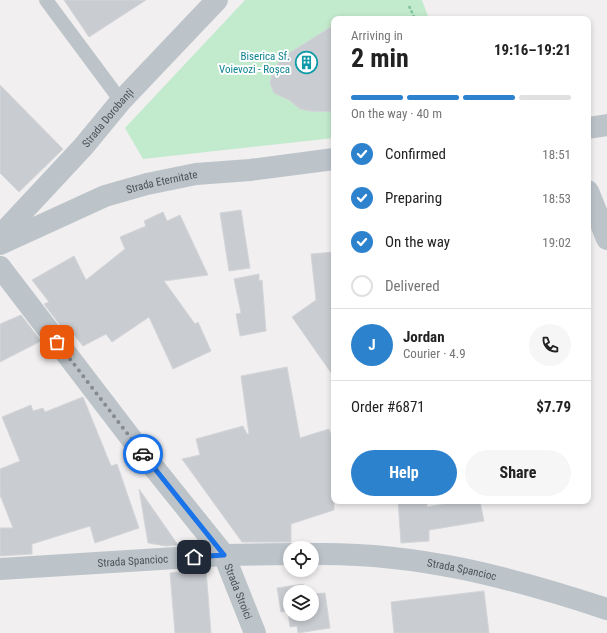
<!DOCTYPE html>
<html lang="en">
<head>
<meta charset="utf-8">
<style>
	body { margin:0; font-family:"Roboto Condensed",sans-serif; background:#f6f6f6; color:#222; height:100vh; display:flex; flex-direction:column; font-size:15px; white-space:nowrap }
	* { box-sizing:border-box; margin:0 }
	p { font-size:13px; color:#767676 }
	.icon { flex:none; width:22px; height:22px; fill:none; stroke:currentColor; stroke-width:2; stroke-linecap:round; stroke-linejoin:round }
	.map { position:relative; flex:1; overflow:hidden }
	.drawer { position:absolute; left:331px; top:16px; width:260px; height:488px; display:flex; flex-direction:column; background:#fff; border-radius:8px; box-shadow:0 2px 6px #0003 }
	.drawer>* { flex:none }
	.tools { position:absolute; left:283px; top:541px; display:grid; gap:8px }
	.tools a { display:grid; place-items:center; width:36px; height:36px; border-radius:50%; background:#fff; box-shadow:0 2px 6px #0003; font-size:20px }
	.pin { position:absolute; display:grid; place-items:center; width:34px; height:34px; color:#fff; margin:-17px; border-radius:8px; box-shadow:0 2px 6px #0006 }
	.courier { position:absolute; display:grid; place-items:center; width:40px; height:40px; margin:-20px; border:3px solid #1a73e8; border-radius:50%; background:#fff; color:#222; box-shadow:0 1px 5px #0007 }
	.headline em { font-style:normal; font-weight:700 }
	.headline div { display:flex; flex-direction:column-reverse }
	.headline { display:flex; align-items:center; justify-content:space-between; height:68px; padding:0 20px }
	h1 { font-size:26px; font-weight:700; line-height:30px }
	.bar { display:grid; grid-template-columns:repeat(4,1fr); gap:6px 4px; align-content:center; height:48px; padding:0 20px }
	.bar i { height:5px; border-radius:3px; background:#e0e0e0 }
	.bar .selected { background:#2d82cd }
	.bar p { grid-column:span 4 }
	.line { display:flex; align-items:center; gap:10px; padding:0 20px; border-top:1px solid #e0e0e0 }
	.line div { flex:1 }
	.round { display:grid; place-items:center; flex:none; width:42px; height:42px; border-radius:21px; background:#f6f6f6 }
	ol { padding:0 20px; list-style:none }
	li { display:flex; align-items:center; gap:12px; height:44px }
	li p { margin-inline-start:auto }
	li .icon { padding:4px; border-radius:50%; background:#2d82cd; color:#fff; stroke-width:4 }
	li:last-child { color:#767676 }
	li i { width:22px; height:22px; border:2px solid #e0e0e0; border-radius:50% }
	.cta { display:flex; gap:8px; margin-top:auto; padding:8px 20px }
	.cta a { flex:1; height:46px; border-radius:24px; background:#2d82cd; color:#fff; font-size:16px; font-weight:700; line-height:46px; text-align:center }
	.cta a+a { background:#f6f6f6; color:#222 }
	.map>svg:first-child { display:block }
</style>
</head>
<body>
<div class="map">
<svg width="607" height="633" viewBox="0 0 607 633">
	<rect width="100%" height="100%" fill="#f1efef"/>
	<!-- green -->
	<path fill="#c2eacd" d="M 245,0 L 422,0 L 429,19 L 334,19 L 334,138 L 143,159 L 125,128 Z"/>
	<!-- building -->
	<path fill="#c9ccd1" stroke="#d3d5d9" d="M 64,0 L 146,0 L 89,37 Z
		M 334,25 L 334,112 L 310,111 L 300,109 L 289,100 L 274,93 L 270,83 L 274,68 L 283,57 Z
		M 0,85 L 63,149 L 19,192 L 0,173 Z
		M 241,210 L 250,268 L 229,271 L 220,213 Z
		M 163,212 L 167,221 L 180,215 L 208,275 L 164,281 L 195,324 L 198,322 L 211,351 L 173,369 L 149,317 L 112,342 L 106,334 L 83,346 L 68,327 L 63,329 L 44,304 L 49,302 L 32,280 L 74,256 L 86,280 L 125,249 L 120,237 L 146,226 L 144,221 Z
		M 334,252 L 334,377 L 292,317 L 316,300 L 311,254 Z
		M 259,274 L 259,281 L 262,280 L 266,331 L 240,336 L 236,314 L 241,313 L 234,279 Z
		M 21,315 L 41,341 L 0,362 L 0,324 Z
		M 287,367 L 300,438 L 329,429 L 334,445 L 334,510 L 291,524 L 291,542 L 242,542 L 182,459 L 200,455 L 196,439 L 243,426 L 247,434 L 249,434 L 241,376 Z
		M 83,397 L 111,466 L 117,464 L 139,528 L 95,543 L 90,526 L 32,544 L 32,554 L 0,556 L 0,528 L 13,528 L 0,495 L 0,469 L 20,461 L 2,417 L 31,405 L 33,411 L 43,408 L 45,412 Z
		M 139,489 L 178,545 L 166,546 L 148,543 Z
		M 398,501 L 427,501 L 427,507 L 461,501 L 480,501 L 484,521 L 429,530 L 429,541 L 401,543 Z
		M 206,570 L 211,633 L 175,633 L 170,573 Z
		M 303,584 L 304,592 L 290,592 L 290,614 L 312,614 L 312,594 L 325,593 L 330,628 L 298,633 L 297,626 L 290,627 L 288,611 L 281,612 L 277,588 Z
		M 484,591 L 489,633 L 394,633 L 391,602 Z"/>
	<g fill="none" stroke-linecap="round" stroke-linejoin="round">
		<!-- path -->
		<path stroke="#7dc49b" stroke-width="2.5" stroke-dasharray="3 2" stroke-linecap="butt" d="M 409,6 L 415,19"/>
		<!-- service -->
		<path stroke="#bcc4ca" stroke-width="14" d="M 46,0 L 121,101"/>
		<!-- minor -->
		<g stroke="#bcc4ca" stroke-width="22">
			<path d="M 588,191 L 607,239"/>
			<path id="s1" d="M 0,236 L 83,147 L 121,101 L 217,0"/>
			<path id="s2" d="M 0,267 L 143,454 L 224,555 L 255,633"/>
			<path id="s3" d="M 312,554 C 416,552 510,577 607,609"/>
			<path id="s4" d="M 0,569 L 224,555 L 290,554"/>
		</g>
		<!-- tertiary -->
		<g stroke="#bcc4ca" stroke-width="22">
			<path d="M 588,128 L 607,125"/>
			<path id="s5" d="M 0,244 L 105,196 L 147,184 L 196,174 L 250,170 L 334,159"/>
		</g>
	</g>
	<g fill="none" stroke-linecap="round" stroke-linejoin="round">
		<!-- done -->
		<path stroke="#848a8e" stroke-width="4" stroke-dasharray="0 7.2" d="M 57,342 L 143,454"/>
		<!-- route -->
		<path stroke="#1a73e8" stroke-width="5" d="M 143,454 L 224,555 L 194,557"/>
	</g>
	<!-- icons -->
	<defs>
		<symbol id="building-ring" viewBox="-11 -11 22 22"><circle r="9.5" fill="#fff" stroke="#0f9aa8" stroke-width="1.5"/><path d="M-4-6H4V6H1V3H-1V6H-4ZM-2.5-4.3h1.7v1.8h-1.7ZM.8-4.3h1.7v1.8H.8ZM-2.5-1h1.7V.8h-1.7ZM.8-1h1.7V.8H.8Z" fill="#0f9aa8"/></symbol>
	</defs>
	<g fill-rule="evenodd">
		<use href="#building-ring" x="294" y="50" width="25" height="25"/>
	</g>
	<g text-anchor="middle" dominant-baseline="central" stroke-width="4" stroke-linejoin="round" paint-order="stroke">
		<!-- culture labels -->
		<g font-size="11" fill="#0d838f" stroke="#fff" text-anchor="end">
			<text x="290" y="56">Biserica Sf.<tspan x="290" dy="13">Voievozi - Roșca</tspan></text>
		</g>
		<!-- street labels -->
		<g font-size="11" fill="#49535a" stroke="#fff">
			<text stroke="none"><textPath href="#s1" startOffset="160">Strada Dorobanți</textPath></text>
			<text stroke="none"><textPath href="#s5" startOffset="174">Strada Eternitate</textPath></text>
			<text stroke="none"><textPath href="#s4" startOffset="133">Strada Spancioc</textPath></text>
			<text stroke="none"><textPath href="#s3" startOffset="151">Strada Spancioc</textPath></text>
			<text stroke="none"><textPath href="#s2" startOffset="404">Strada Stroici</textPath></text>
		</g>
	</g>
</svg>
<div class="tools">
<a><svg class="icon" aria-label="locate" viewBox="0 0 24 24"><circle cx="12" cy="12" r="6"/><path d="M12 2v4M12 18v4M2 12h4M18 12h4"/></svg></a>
<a><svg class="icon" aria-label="layers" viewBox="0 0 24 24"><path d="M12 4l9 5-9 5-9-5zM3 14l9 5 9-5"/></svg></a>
</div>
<div class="pin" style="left:57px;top:342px;background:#ea580c"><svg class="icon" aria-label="bag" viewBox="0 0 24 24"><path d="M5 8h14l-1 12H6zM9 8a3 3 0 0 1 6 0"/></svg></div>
<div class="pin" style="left:194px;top:557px;background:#1f2937"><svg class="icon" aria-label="home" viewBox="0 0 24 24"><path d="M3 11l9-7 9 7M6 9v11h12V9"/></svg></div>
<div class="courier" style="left:143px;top:454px"><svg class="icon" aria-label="car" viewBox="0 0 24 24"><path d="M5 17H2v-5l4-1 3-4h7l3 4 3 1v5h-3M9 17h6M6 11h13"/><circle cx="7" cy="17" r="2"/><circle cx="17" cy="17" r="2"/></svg></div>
<section class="drawer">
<div class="headline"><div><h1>2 min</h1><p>Arriving in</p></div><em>19:16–19:21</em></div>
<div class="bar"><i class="selected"></i><i class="selected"></i><i class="selected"></i><i></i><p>On the way · 40 m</p></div>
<ol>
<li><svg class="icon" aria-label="check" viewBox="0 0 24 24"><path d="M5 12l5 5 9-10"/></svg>Confirmed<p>18:51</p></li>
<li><svg class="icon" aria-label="check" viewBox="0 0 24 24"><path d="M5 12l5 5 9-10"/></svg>Preparing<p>18:53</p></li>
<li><svg class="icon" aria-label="check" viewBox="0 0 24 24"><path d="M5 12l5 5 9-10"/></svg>On the way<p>19:02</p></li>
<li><i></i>Delivered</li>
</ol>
<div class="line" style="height:72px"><b class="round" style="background:#2d82cd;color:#fff">J</b><div><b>Jordan</b><p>Courier · 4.9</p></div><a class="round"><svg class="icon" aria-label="phone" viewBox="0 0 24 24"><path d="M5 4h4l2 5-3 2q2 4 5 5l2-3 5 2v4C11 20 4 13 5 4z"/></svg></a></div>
<div class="line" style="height:52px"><div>Order #6871</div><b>$7.79</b></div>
<div class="cta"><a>Help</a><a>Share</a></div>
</section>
</div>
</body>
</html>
